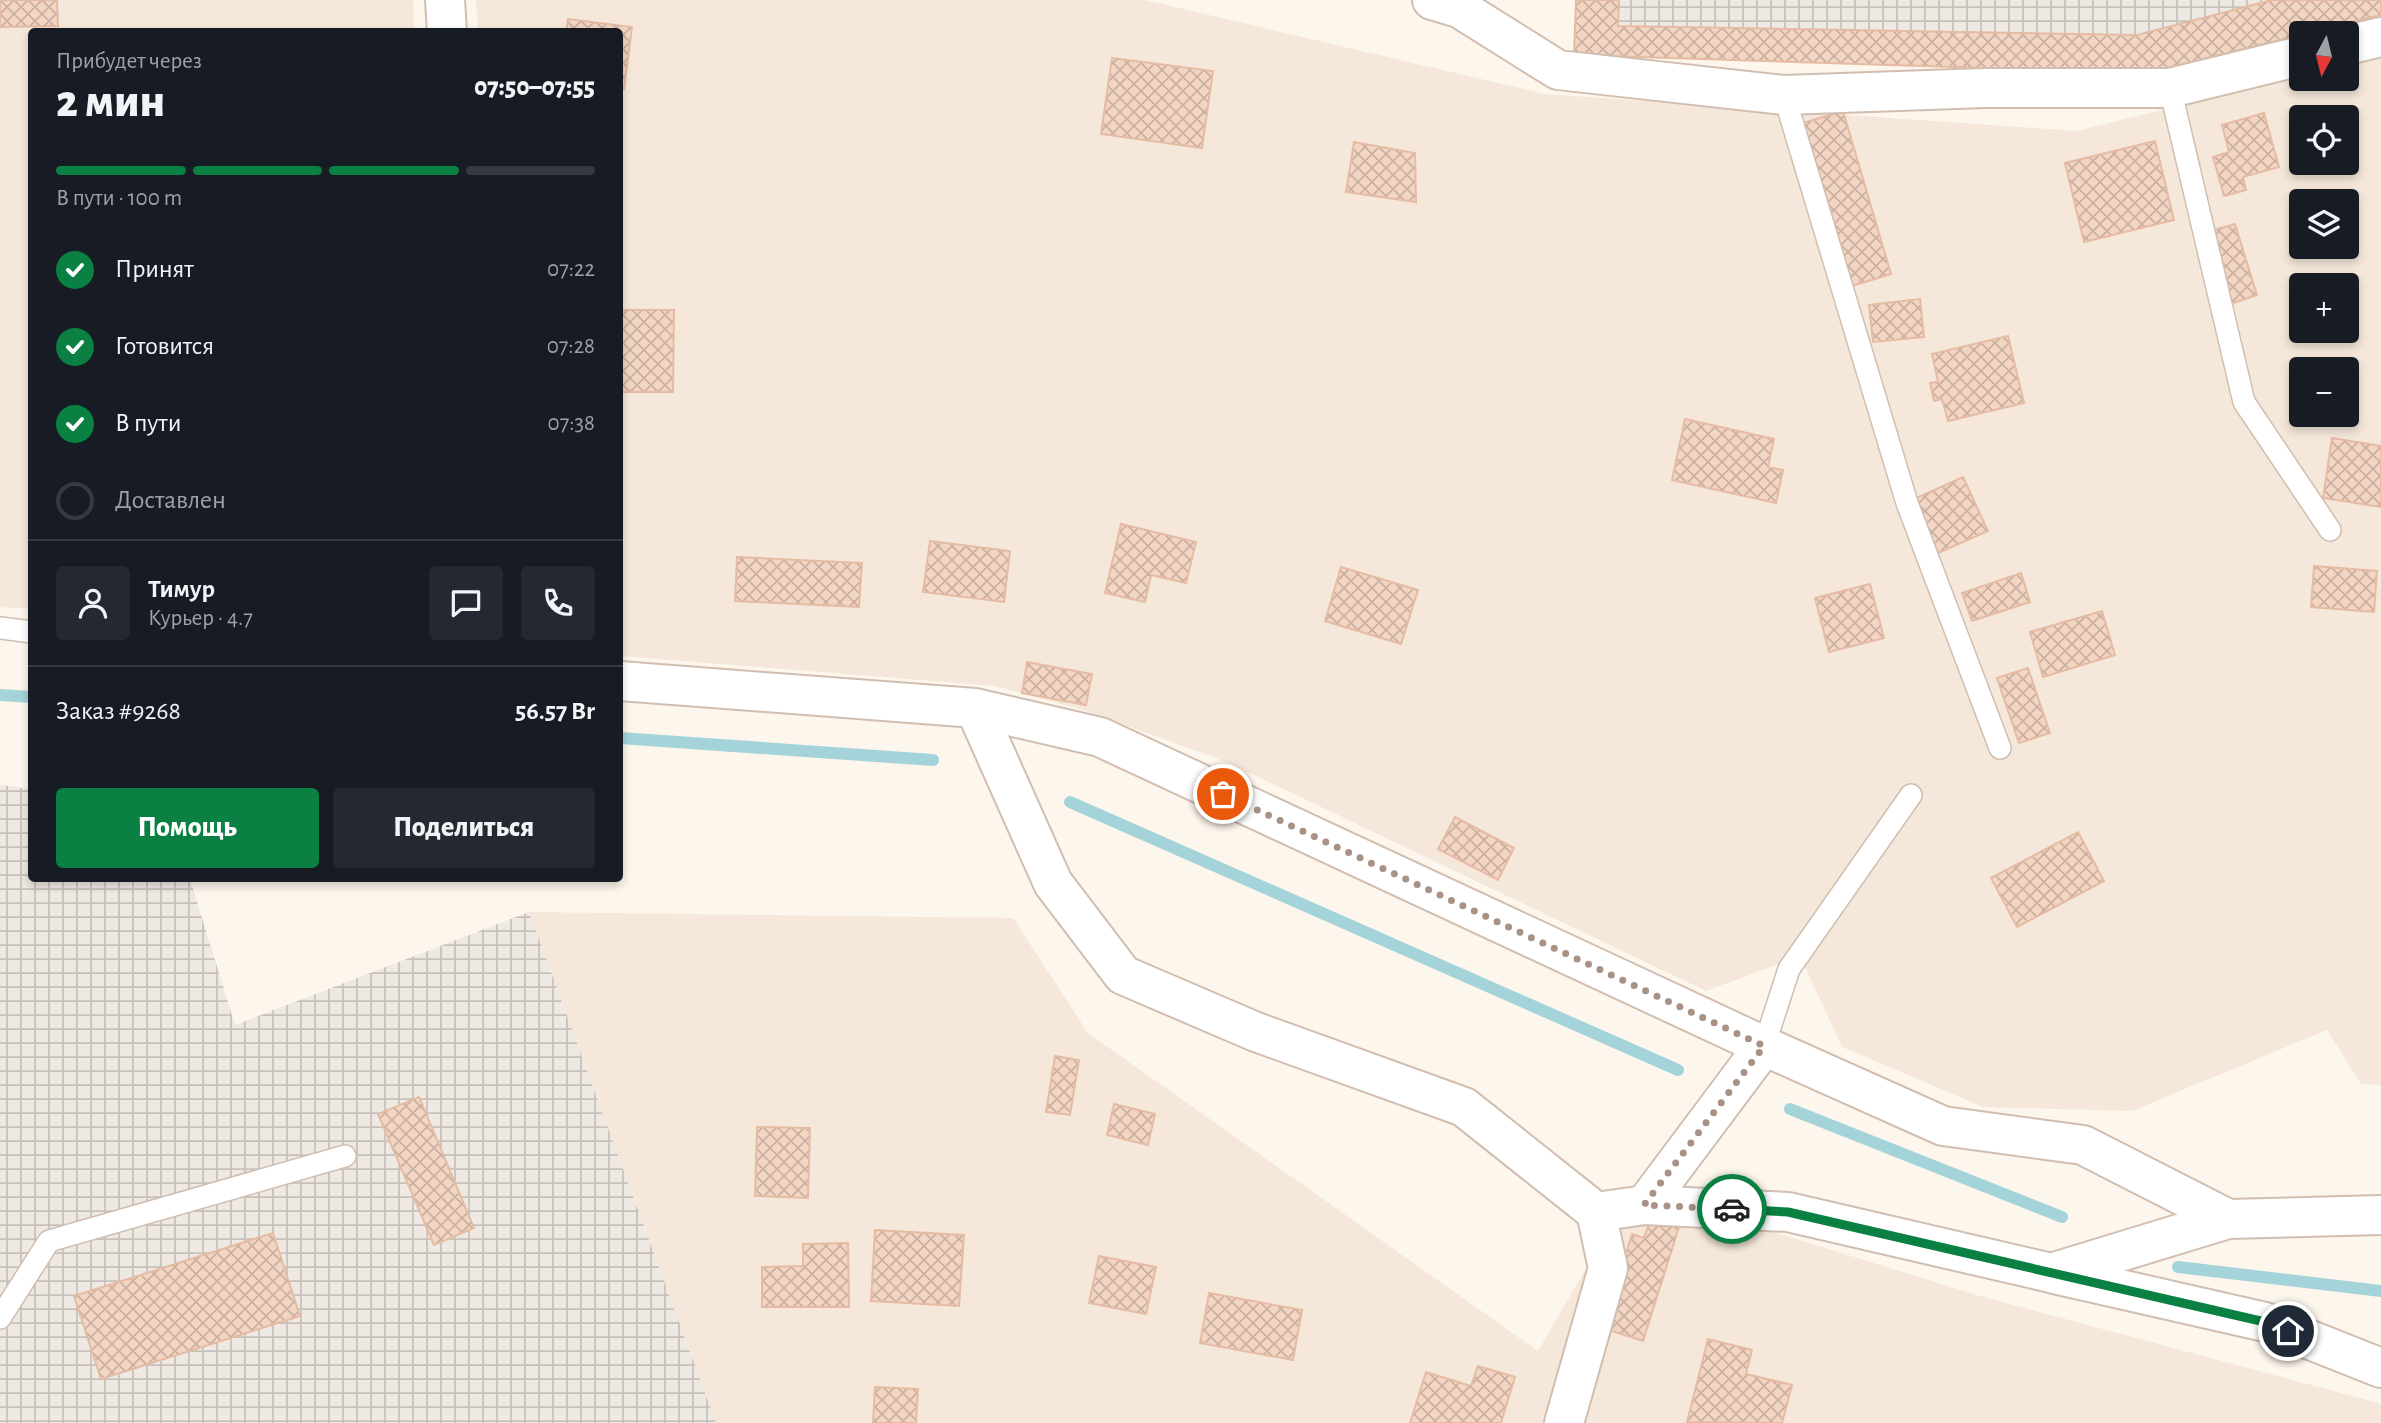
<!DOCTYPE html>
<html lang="ru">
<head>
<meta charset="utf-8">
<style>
	body { margin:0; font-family:"Alegreya Sans",sans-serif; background:#242831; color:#f1f3f6; height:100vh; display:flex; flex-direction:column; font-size:26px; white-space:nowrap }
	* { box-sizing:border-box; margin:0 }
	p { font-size:23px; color:#9ea1a6 }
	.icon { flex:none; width:38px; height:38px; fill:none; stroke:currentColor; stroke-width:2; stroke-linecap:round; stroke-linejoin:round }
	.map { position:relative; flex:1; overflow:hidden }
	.panel { position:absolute; left:28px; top:28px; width:595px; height:854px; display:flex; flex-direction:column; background:#171b24; border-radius:7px; box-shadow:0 4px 10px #0003 }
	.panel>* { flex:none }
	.needle { width:46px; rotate:187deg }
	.tools { position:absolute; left:2289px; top:21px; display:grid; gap:14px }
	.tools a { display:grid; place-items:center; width:70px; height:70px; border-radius:7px; background:#171b24; box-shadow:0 4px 10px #0003; font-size:35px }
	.pin { position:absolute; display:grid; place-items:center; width:60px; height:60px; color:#fff; margin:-30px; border:4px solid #fff; border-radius:50%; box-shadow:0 2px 7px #0007 }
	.courier { position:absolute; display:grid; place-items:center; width:70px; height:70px; margin:-35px; border:5px solid #0b8043; border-radius:50%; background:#fff; color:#222; box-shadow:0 2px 9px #0007 }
	.summary em { font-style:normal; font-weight:800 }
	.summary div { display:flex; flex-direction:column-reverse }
	.summary { display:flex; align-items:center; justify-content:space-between; height:119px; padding:0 28px }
	h1 { font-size:46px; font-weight:800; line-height:52px }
	.bar { display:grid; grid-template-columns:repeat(4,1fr); gap:10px 7px; align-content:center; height:84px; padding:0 28px }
	.bar i { height:9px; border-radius:5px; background:#363941 }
	.bar .active { background:#0b8043 }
	.bar p { grid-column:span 4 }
	.line { display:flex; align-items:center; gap:18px; padding:0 28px; border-top:2px solid #363941 }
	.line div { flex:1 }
	.round { display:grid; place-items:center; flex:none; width:74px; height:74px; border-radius:7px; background:#242831 }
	ol { padding:0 28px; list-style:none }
	li { display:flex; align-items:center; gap:21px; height:77px }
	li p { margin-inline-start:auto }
	li .icon { padding:7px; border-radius:50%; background:#0b8043; color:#fff; stroke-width:4 }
	li:last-child { color:#9ea1a6 }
	li i { width:38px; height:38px; border:4px solid #363941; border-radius:50% }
	.button { display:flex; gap:14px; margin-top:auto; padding:14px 28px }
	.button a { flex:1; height:80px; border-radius:7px; background:#0b8043; color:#fff; font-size:28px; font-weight:800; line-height:80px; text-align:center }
	.button a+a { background:#242831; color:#f1f3f6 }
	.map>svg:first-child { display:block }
</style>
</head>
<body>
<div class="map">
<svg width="2381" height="1423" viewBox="0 0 2381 1423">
	<defs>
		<pattern id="industrial-grid" width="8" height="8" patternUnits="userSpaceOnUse" patternTransform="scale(1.75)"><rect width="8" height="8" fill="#efe9e4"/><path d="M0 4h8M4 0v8" fill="none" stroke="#c7c0bb"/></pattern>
		<pattern id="building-cross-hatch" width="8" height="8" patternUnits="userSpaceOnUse" patternTransform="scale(1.75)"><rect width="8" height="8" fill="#f3d5c3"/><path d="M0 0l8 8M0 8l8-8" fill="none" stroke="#cab0a1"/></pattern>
	</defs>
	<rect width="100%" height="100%" fill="#fdf6ec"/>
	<!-- residential -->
	<path fill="#f5e8da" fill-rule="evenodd" d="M 0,0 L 413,0 L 414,31 L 32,32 L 31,609 L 0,607 Z
		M 476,0 L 1145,0 L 1545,94 L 2077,131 L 2301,75 L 2301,79 L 2347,79 L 2347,64 L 2381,55 L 2381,1085 L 2361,1084 L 2327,1030 L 2132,1111 L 1983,1107 L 1842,1047 L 1800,956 L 1706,991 L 1227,762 L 1086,711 L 995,686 L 620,656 L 620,32 L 478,31 ZM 2301,117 L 2347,117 L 2347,163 L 2301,163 ZM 2301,201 L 2347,201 L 2347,247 L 2301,247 ZM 2301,285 L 2347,285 L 2347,331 L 2301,331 ZM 2301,369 L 2347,369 L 2347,415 L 2301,415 Z
		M 529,912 L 1013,918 L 1088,1033 L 1538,1351 L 1633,1188 L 1980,1296 L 2378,1403 L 2381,1405 L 2381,1423 L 716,1423 Z"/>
	<!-- industrial -->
	<path fill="url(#industrial-grid)" d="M 1576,0 L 2381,0 L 2381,15 L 2307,33 L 1574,55 Z
		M 0,785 L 31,789 L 32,878 L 190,879 L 235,1025 L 529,912 L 716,1423 L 0,1423 Z"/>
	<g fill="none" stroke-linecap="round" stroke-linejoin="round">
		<!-- stream -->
		<path stroke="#a5d3da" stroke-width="12" d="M 0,695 L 32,697
			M 620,738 L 933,760
			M 1070,802 L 1678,1070
			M 1790,1109 L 2062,1217
			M 2178,1267 L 2381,1291"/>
	</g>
	<!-- building -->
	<path fill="url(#building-cross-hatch)" stroke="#e6bba3" stroke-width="2" d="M 0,0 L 57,0 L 58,26 L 0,27 Z
		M 1576,0 L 1619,0 L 1618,26 L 2137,35 L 2272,0 L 2381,0 L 2381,15 L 2146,73 L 1574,55 Z
		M 568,19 L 632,27 L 624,89 L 620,88 L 620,32 L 566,32 Z
		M 1112,58 L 1213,71 L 1202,148 L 1101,134 Z
		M 1843,111 L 1891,274 L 1852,286 L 1803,123 Z
		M 2264,113 L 2279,167 L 2243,177 L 2246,190 L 2224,196 L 2213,157 L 2229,152 L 2222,125 Z
		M 2155,141 L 2174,220 L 2084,242 L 2065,163 Z
		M 1354,142 L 1415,153 L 1416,202 L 1346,192 Z
		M 2235,224 L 2257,295 L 2230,304 L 2207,232 Z
		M 1920,299 L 1924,337 L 1873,342 L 1869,305 Z
		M 620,310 L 674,310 L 673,392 L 620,392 Z
		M 2008,336 L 2024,403 L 1948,421 L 1942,399 L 1934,401 L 1930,383 L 1938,382 L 1932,354 Z
		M 1685,419 L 1774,439 L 1768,467 L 1783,470 L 1776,503 L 1672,480 Z
		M 2332,438 L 2381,446 L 2381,507 L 2323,498 Z
		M 1963,477 L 1988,531 L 1936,554 L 1912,500 Z
		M 1121,524 L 1196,542 L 1186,583 L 1151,575 L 1145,602 L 1105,593 Z
		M 930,541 L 1010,551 L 1004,602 L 923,592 Z
		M 737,557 L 862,563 L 859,607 L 735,601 Z
		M 2314,566 L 2377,571 L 2374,612 L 2311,607 Z
		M 1341,567 L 1418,590 L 1401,644 L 1325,621 Z
		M 2021,573 L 2030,602 L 1972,621 L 1962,593 Z
		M 1870,584 L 1884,638 L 1829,652 L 1815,598 Z
		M 2102,611 L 2115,655 L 2043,677 L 2030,632 Z
		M 1027,662 L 1092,674 L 1086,705 L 1022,693 Z
		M 2028,668 L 2050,733 L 2019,743 L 1997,678 Z
		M 1455,817 L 1514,848 L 1498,880 L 1438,849 Z
		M 2078,832 L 2104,881 L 2017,927 L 1991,878 Z
		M 1055,1056 L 1079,1060 L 1070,1115 L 1046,1112 Z
		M 419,1097 L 474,1228 L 434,1245 L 378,1114 Z
		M 1114,1104 L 1155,1114 L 1148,1145 L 1107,1135 Z
		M 757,1127 L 810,1128 L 808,1198 L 755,1196 Z
		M 1651,1218 L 1679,1227 L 1643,1341 L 1603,1328 L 1632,1234 L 1644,1238 Z
		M 875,1230 L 964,1235 L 959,1306 L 871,1301 Z
		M 273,1233 L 300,1316 L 101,1379 L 74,1296 Z
		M 848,1243 L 849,1307 L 762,1307 L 762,1267 L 803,1266 L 803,1244 Z
		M 1099,1256 L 1156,1267 L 1146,1314 L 1089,1303 Z
		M 1209,1293 L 1302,1310 L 1293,1360 L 1200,1343 Z
		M 1708,1339 L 1752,1350 L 1746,1374 L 1792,1385 L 1782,1423 L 1687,1422 Z
		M 1478,1366 L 1515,1377 L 1501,1423 L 1410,1423 L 1426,1372 L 1471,1386 Z
		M 875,1387 L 918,1389 L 916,1423 L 873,1423 Z"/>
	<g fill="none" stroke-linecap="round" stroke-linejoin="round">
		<defs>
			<path id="lane" d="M 2170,88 L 2244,402 L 2330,530
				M 1784,95 L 1907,503 L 2000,748
				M 0,628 L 32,632
				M 1764,1046 L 1789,969 L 1911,795
				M 0,1318 L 49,1241 L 345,1156"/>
			<path id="street" d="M 445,0 L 447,32
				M 1432,0 L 1459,8 L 1558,70 L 1784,95 L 1985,88 L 2170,88 L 2301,56
				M 2347,45 L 2381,37
				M 620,681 L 975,708 L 1100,737 L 1764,1046 L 1943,1126 L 2083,1145 L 2228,1219
				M 975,708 L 1053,883 L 1123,975 L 1256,1032 L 1464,1107 L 1596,1212 L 1608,1268 L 1564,1423
				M 1645,1205 L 1764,1046
				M 1596,1212 L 1645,1205 L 1788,1212 L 2051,1273 L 2228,1219 L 2381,1215
				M 2054,1274 L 2265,1322 L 2381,1368"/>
		</defs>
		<!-- lane casing -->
		<use href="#lane" stroke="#d1beb0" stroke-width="24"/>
		<!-- street casing -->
		<use href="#street" stroke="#d1beb0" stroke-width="42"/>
		<!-- lane -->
		<use href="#lane" stroke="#fff" stroke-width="21"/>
		<!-- street -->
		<use href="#street" stroke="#fff" stroke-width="38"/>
	</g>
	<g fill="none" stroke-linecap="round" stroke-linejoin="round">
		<!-- done -->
		<path stroke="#a89285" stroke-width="7" stroke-dasharray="0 12.6" d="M 1223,794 L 1764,1046 L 1644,1205 L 1732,1209"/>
		<!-- route -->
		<path stroke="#0b8043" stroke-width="9" d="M 1732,1209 L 1788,1212 L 2265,1322 L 2288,1331"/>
	</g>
</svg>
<div class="tools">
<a><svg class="needle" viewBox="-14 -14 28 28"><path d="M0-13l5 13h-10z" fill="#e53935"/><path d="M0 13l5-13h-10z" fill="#9ea1a6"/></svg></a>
<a><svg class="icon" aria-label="locate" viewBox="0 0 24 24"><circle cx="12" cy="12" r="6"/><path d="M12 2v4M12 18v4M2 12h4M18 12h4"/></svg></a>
<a><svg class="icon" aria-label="layers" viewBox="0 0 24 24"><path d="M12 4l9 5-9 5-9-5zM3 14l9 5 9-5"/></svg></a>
<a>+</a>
<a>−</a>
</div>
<div class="pin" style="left:1223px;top:794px;background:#ea580c"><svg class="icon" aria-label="bag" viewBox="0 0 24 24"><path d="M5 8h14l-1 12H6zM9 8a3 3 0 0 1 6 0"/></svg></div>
<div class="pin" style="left:2288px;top:1331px;background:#1f2937"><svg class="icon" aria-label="home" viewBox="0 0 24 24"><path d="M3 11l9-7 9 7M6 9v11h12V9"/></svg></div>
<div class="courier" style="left:1732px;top:1209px"><svg class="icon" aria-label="car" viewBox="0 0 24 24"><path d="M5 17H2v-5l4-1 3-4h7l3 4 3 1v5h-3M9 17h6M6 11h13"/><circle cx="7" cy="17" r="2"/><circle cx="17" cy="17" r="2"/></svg></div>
<section class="panel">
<div class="summary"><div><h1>2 мин</h1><p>Прибудет через</p></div><em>07:50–07:55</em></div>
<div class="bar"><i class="active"></i><i class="active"></i><i class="active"></i><i></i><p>В пути · 100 m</p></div>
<ol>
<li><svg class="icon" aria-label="check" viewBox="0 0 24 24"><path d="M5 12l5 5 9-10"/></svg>Принят<p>07:22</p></li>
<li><svg class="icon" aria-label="check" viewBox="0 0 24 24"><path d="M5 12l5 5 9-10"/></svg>Готовится<p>07:28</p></li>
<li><svg class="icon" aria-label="check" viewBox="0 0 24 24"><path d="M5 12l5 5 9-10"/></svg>В пути<p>07:38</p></li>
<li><i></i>Доставлен</li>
</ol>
<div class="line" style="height:126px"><a class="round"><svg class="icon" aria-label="person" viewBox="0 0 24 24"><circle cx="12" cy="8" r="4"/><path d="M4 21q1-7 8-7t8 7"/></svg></a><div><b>Тимур</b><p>Курьер · 4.7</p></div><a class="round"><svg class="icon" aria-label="chat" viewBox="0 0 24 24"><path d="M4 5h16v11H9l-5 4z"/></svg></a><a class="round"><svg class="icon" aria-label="phone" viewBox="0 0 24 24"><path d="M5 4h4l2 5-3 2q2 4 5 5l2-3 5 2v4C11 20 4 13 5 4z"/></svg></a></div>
<div class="line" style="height:91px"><div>Заказ #9268</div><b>56.57 Br</b></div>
<div class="button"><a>Помощь</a><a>Поделиться</a></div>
</section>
</div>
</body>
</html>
